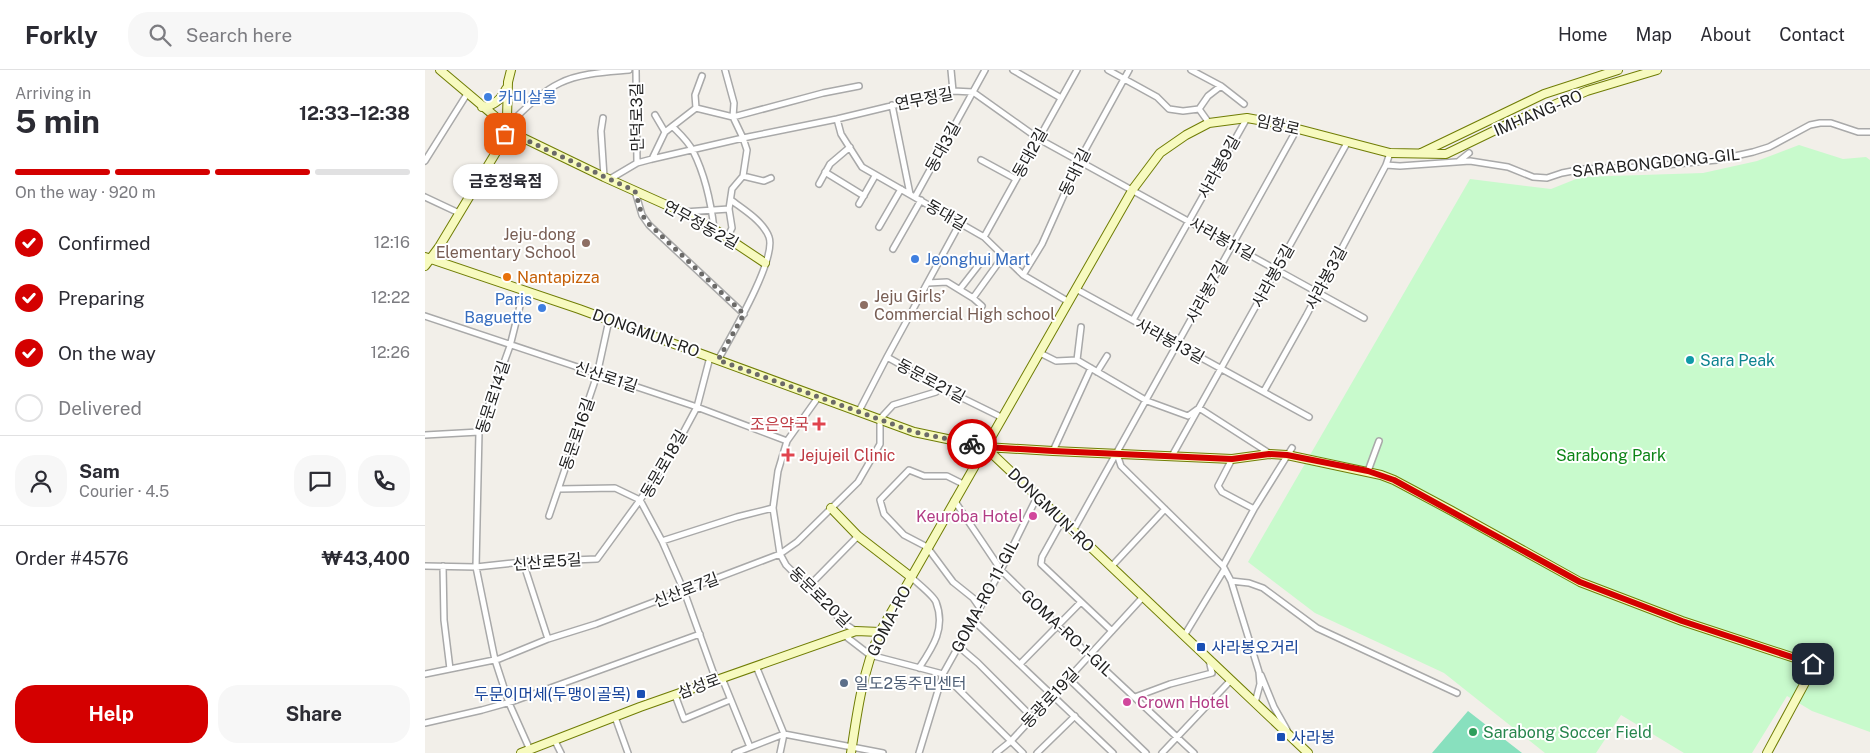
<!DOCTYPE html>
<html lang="en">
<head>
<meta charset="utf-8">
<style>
	body { margin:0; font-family:"Public Sans","Noto Sans KR",sans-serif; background:#f7f7f7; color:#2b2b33; height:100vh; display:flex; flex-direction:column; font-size:19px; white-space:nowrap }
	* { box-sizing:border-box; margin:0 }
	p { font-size:16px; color:#7c7c81 }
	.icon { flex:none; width:28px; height:28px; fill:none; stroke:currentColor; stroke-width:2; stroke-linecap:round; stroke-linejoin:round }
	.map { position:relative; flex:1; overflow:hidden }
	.side { display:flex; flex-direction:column; background:#fff; width:425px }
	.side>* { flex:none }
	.pin { position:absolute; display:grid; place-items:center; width:42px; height:42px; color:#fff; margin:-21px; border-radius:10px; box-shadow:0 2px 8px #0006 }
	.courier { position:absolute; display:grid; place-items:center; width:50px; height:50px; margin:-25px; border:4px solid #d40000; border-radius:50%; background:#fff; color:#222; box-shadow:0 1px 6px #0007 }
	.bubble { position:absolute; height:35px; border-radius:18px; background:#fff; box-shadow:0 1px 4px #0004; font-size:16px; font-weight:700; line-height:35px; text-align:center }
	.overview em { font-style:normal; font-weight:700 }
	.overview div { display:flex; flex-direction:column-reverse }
	.overview { display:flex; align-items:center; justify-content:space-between; height:85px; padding:0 15px }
	h1 { font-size:32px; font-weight:700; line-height:38px }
	.bar { display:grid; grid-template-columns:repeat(4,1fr); gap:8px 5px; align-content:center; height:60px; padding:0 15px }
	.bar i { height:6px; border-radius:4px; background:#e1e1e2 }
	.bar .on { background:#d40000 }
	.bar p { grid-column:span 4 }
	.line { display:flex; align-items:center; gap:12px; padding:0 15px; border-top:1px solid #e1e1e2 }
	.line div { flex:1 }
	.round { display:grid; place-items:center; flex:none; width:52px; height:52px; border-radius:20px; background:#f7f7f7 }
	ol { padding:0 15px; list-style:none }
	li { display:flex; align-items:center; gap:15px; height:55px }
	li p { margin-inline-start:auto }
	li .icon { padding:5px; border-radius:50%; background:#d40000; color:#fff; stroke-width:4 }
	li:last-child { color:#7c7c81 }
	li i { width:28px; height:28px; border:2px solid #e1e1e2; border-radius:50% }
	.cta { display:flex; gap:10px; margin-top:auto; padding:10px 15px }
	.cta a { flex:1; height:58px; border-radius:20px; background:#d40000; color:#fff; font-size:20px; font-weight:700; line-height:58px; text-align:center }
	.cta a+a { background:#f7f7f7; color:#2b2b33 }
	header { display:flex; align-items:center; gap:30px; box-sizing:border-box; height:70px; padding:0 25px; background:#fff; border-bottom:1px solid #e1e1e2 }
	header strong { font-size:24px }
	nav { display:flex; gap:28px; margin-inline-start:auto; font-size:18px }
	.search { width:350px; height:45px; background:#f7f7f7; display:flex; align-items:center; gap:12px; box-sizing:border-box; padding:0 18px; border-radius:20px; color:#7c7c81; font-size:19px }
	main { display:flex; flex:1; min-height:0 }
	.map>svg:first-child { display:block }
</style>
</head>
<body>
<header>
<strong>Forkly</strong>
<div class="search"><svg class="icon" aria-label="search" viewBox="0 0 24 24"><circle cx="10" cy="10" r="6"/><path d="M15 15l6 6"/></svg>Search here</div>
<nav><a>Home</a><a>Map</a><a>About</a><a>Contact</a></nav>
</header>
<main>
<section class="side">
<div class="overview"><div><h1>5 min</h1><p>Arriving in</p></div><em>12:33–12:38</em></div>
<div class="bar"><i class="on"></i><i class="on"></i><i class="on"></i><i></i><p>On the way · 920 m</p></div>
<ol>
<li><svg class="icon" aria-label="check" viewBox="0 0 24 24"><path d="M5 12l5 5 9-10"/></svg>Confirmed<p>12:16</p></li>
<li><svg class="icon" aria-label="check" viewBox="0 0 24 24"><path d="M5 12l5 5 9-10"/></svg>Preparing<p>12:22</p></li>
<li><svg class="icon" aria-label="check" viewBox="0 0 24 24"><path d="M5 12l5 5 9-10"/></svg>On the way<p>12:26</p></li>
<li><i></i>Delivered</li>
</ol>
<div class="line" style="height:90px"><a class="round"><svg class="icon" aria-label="person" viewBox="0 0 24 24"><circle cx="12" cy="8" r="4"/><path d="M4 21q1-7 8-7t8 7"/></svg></a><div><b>Sam</b><p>Courier · 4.5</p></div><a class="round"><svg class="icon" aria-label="chat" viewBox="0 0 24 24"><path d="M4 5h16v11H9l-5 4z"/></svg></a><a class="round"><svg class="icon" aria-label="phone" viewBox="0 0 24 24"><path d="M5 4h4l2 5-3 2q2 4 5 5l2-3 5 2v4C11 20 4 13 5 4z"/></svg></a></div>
<div class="line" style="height:65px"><div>Order #4576</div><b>₩43,400</b></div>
<div class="cta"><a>Help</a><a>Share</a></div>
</section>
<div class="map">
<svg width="1445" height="683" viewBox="0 0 1445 683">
	<rect width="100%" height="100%" fill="#f2efe9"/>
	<!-- park -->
	<path fill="#c8facc" d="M 1374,75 L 1418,89 L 1441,87 L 1445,90 L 1445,662 L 1387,641 L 1362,626 L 1327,683 L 1259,683 L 1196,645 L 1171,683 L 1120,683 L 1019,603 L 890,543 L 823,492 L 1045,109 L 1126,119 L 1156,107 L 1278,103 L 1332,91 Z"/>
	<!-- pitch -->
	<path fill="#88e0be" d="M 1043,641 L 1097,683 L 1007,683 Z"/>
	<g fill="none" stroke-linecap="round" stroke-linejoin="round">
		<defs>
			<path id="street" d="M 211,0 L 212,93
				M 300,0 L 309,33 L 308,47 L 398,23 L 434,16
				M 526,0 L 528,21
				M 588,0 L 636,28
				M 683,0 L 732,27 L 744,39 L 758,41 L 774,39 L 784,53
				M 766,0 L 796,16 L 819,34
				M 467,35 L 485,124
				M 271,38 L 270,25 L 277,6
				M 774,39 L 783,26 L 796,16
				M 230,45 L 240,62
				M 178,48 L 176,61 L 179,107
				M 412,49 L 416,64 L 437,97 L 559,167 L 598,205 L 644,232
				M 81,57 C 98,41 114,23 135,13 C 155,3 182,2 204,0
				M 248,57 C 255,64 263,71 268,81 C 280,105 286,132 289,159
				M 227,89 L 240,62 L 271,38
				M 556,90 L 591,109
				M 0,91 L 42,24
				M 1034,91 L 1044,83
				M 961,95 L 975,96 L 1045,91 L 1083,97 L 1108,107 L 1122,108 L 1137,103 L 1158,99 L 1218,97 L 1251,94 L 1292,90 L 1328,82 L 1344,77 L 1385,55 L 1395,53 L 1406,53 L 1433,62 L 1445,62
				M 400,102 L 439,126
				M 318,106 L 339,111 L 346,108
				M 185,109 L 212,93 L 227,89 L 318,68 L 412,49 L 516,24 L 528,21 L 548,22 L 614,69 L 939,248
				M 394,114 L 405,94 L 425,77
				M 210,121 L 217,145 L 224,155 L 319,244
				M 0,127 L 34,143
				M 490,127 L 560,0
				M 434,134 L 450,106
				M 259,142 L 304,139 L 307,119 L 318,106 L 322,80 L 318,68 L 308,47 L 271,38
				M 454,157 L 476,119
				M 559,167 L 652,0
				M 302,168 L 307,158 L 304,139
				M 468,179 L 496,130
				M 598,205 L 617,174 L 654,91 L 704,0
				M 503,213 L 522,212 L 548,228 L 557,236
				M 535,219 L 556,192
				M 651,219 L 884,347
				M 99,220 L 85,276 L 54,362 L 51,497 L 70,590 L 84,633 L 105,680
				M 548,228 L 579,185
				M 0,246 L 269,336 L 362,371
				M 708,250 L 822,48
				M 615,283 L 631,291 L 652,290 L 722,331 L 763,346 L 774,338 L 844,383
				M 285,287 L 272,337 L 250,378 L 215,430 L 237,471 L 259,521 L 291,610
				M 462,287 L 519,319 L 578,348
				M 293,290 C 305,268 352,189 344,167 C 338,151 319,140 306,130
				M 652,290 L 656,257
				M 672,302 L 682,286
				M 839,321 L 881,246 L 961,95 L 965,83
				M 394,326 L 362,371 L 353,401 L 348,438 L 355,484 L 361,495 L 420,554 L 431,561
				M 434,341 L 462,287 L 535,153
				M 0,365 L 54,362
				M 628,381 L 666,298
				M 692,384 L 696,396 L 798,496 L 806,511 L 834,602 L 835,614 L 830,633
				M 747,386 L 922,73
				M 807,389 L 793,416 L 797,422 L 829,439
				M 943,401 L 954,371
				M 538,414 L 522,406 L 499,406 L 484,400 L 455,430 L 459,444 L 479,465 L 502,477 L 528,512 L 548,528 L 555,538
				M 529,430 L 576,500 L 632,555 L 769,683
				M 124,446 L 172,305 L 184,250
				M 637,451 L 617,487 L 616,494 L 687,561
				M 648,461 L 872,59
				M 237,471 L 312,447 L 348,438
				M 98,492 L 123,569
				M 0,496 L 51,497 L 98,492 L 172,489 L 215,430 L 190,418 L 134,419
				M 18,496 L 19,550 L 25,599
				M 798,496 L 829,439 L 867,378
				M 686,497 L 740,439
				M 486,507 C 492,513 508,525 511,532 C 521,558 508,577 494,598
				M 806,511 L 824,513 L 838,518 L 892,558 L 1032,623
				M 383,517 L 433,466
				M 548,550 L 688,683
				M 419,565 L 445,585 L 518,604 L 598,683
				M 759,566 L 799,500
				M 533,576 L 553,593 L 607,647
				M 595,594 L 655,533
				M 331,596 L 359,664 L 355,683
				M 0,604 L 74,589 L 123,569 L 171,554 L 355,484 L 372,472 L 433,412 L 455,374 L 455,349 L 468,335 L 511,322 L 516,317
				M 836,605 L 849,637 L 862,660
				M 297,608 L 325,677
				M 643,608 L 721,683
				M 250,625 L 259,649 L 305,630
				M 710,627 L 745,614 L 787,603 L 784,590
				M 190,647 L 203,683
				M 0,653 L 57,640 L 89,631 L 275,564
				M 130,671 L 136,683
				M 310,683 L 359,664 L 458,683
				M 494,683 L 518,604 L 576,500 L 612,427
				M 571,683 L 586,671 L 718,527
				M 612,683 L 650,646
				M 737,683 L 806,610"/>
			<path id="secondary" d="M 15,0 L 92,65 L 179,107 L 257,142 L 289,159 L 340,193
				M 57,37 C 69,36 76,30 81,19
				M 996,83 L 1119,24 L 1193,0
				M 0,187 L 154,239 L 489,362 L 560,377 L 628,381 L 807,389 L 844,384 L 862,385 L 956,405 L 969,410 L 1027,441 L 1155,512 L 1257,551 L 1388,594 L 1383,607 L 1342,683
				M 0,196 L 14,177 L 79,69 L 82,47 L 83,12 L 86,0
				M 560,377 L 883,683
				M 406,438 L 433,466 L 486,507
				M 96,683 L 215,637 L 431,561 L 455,562
				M 426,683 C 432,642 438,600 455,562 L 708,119 L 735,83 L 761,65 L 784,53 L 822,48 L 850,53 L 965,83 L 1021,84 L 1081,55 L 1162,21 L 1232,0"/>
		</defs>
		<!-- street casing -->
		<use href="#street" stroke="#a9a9a9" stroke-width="8"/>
		<!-- secondary casing -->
		<use href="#secondary" stroke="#707d05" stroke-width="10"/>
		<!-- street -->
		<use href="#street" stroke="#fff" stroke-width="5"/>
		<!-- secondary -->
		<use href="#secondary" stroke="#f7fabf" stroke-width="8"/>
	</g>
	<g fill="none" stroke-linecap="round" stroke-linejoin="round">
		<!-- done -->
		<path stroke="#6b6a68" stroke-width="5" stroke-dasharray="0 9" d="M 80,64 L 80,57 L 99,69 L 210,121 L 217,145 L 224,154 L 319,244 L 293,290 L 489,362 L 547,374"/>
		<!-- route -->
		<path stroke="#d40000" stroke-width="6" d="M 547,374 L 560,377 L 628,381 L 807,389 L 844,384 L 862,385 L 943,401 L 969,410 L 1155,512 L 1257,551 L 1388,594"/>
	</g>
	<!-- markers -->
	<g fill="#3f7fe0" stroke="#fff" stroke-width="2">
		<circle cx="63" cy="27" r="5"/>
		<circle cx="490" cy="189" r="5"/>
		<circle cx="117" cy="238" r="5"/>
	</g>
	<g fill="#8d6e63" stroke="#fff" stroke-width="2">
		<circle cx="161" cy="173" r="5"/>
		<circle cx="439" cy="235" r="5"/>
	</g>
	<circle fill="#e8710a" stroke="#fff" stroke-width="2" cx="82" cy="207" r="5"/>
	<circle fill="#0f9aa8" stroke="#fff" stroke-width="2" cx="1265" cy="290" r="5"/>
	<g fill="#e0444e" stroke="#fff" stroke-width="2">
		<path d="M391.5 346.5h5v5h5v5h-5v5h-5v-5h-5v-5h5z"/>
		<path d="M360.5 377.5h5v5h5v5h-5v5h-5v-5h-5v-5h5z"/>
	</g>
	<g fill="#d1479c" stroke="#fff" stroke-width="2">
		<circle cx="608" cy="446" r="5"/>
		<circle cx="702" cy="632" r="5"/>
	</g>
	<g fill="#1a4fb4" stroke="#fff" stroke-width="2">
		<rect x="771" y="572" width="10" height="10" rx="2.5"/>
		<rect x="211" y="619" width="10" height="10" rx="2.5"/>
		<rect x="851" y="662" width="10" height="10" rx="2.5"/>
	</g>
	<circle fill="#5c6f8a" stroke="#fff" stroke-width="2" cx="419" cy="613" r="5"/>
	<circle fill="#2e9e5b" stroke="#fff" stroke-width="2" cx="1048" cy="662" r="5"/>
	<g text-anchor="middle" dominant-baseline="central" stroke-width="4" stroke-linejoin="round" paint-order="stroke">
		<!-- shop labels -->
		<g font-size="16" fill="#366cbe" stroke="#fff" text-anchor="start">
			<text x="73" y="27">카미살롱</text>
			<text x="500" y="189">Jeonghui Mart</text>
			<text x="107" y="229" text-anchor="end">Paris<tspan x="107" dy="18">Baguette</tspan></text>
		</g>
		<!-- street labels -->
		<g font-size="16" fill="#222" stroke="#fff">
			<text transform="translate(499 29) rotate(-11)">연무정길</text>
			<text transform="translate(1113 43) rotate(-23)">IMHANG-RO</text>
			<text transform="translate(212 47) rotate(-91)">만덕로3길</text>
			<text transform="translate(853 55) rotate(13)">임항로</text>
			<text transform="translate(518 77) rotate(-61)">동대3길</text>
			<text transform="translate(605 83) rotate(-61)">동대2길</text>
			<text transform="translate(1231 93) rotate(-6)">SARABONGDONG-GIL</text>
			<text transform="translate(794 97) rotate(-61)">사라봉9길</text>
			<text transform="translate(650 102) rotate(-64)">동대1길</text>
			<text transform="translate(521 145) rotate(30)">동대길</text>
			<text transform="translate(276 155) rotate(29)">연무정동2길</text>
			<text transform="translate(797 169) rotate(29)">사라봉11길</text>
			<text transform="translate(848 206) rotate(-61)">사라봉5길</text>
			<text transform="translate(901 208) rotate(-62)">사라봉3길</text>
			<text transform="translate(782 222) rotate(-61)">사라봉7길</text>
			<text transform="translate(221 263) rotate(20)">DONGMUN-RO</text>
			<text transform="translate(745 271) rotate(29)">사라봉13길</text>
			<text transform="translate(181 307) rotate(18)">신산로1길</text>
			<text transform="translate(506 311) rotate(28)">동문로21길</text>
			<text transform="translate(68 327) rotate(-72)">동문로14길</text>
			<text transform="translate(152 364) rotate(-71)">동문로16길</text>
			<text transform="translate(239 394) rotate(-60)">동문로18길</text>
			<text transform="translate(626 440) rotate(44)">DONGMUN-RO</text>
			<text transform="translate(122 492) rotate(-4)">신산로5길</text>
			<text transform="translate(261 520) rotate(-21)">신산로7길</text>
			<text transform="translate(560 526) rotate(-62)">GOMA-RO 11-GIL</text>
			<text transform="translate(395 527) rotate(44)">동문로20길</text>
			<text transform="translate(464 551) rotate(-63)">GOMA-RO</text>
			<text transform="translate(642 563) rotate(43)">GOMA-RO 1-GIL</text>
			<text transform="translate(274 616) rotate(-20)">삼성로</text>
			<text transform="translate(625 628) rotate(-47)">동광로19길</text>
		</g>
		<!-- education labels -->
		<g font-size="16" fill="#785e54" stroke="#fff" text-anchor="end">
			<text x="151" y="164">Jeju-dong<tspan x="151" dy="18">Elementary School</tspan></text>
			<text x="449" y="226" text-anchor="start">Jeju Girls’<tspan x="449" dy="18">Commercial High school</tspan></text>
		</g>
		<!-- food labels -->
		<g font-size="16" fill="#c56008" stroke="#fff" text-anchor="start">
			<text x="92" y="207">Nantapizza</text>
		</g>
		<!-- culture labels -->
		<g font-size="16" fill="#0d838f" stroke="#fff" text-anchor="start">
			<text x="1275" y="290">Sara Peak</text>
		</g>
		<!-- health labels -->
		<g font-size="16" fill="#be3a42" stroke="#fff" text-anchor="end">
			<text x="384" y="354">조은약국</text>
			<text x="374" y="385" text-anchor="start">Jejujeil Clinic</text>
		</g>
		<!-- park labels -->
		<g font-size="16" fill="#0c8416" stroke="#fff">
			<text x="1186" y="385">Sarabong Park</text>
		</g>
		<!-- hotel labels -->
		<g font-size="16" fill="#b23c85" stroke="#fff" text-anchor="end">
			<text x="598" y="446">Keuroba Hotel</text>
			<text x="712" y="632" text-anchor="start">Crown Hotel</text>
		</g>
		<!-- transit labels -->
		<g font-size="16" fill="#164399" stroke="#fff" text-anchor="start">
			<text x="786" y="577">사라봉오거리</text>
			<text x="206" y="624" text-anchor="end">두문이머세(두맹이골목)</text>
			<text x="866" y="667">사라봉</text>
		</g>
		<!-- service labels -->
		<g font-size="16" fill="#4e5e75" stroke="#fff" text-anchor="start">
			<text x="429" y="613">일도2동주민센터</text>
		</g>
		<!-- leisure labels -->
		<g font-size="16" fill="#27864d" stroke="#fff" text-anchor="start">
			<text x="1058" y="662">Sarabong Soccer Field</text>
		</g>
	</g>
</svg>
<div class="pin" style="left:80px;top:64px;background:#ea580c"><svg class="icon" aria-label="bag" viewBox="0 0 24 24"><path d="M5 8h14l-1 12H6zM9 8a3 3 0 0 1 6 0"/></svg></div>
<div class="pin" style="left:1388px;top:594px;background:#1f2937"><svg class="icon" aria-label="home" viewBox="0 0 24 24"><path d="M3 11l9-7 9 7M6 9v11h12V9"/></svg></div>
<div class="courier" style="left:547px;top:374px"><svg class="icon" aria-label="bike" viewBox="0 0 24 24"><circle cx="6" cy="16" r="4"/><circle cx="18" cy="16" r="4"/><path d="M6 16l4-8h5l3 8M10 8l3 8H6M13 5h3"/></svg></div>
<div class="bubble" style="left:28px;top:94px;width:105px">금호정육점</div>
</div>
</main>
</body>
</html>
